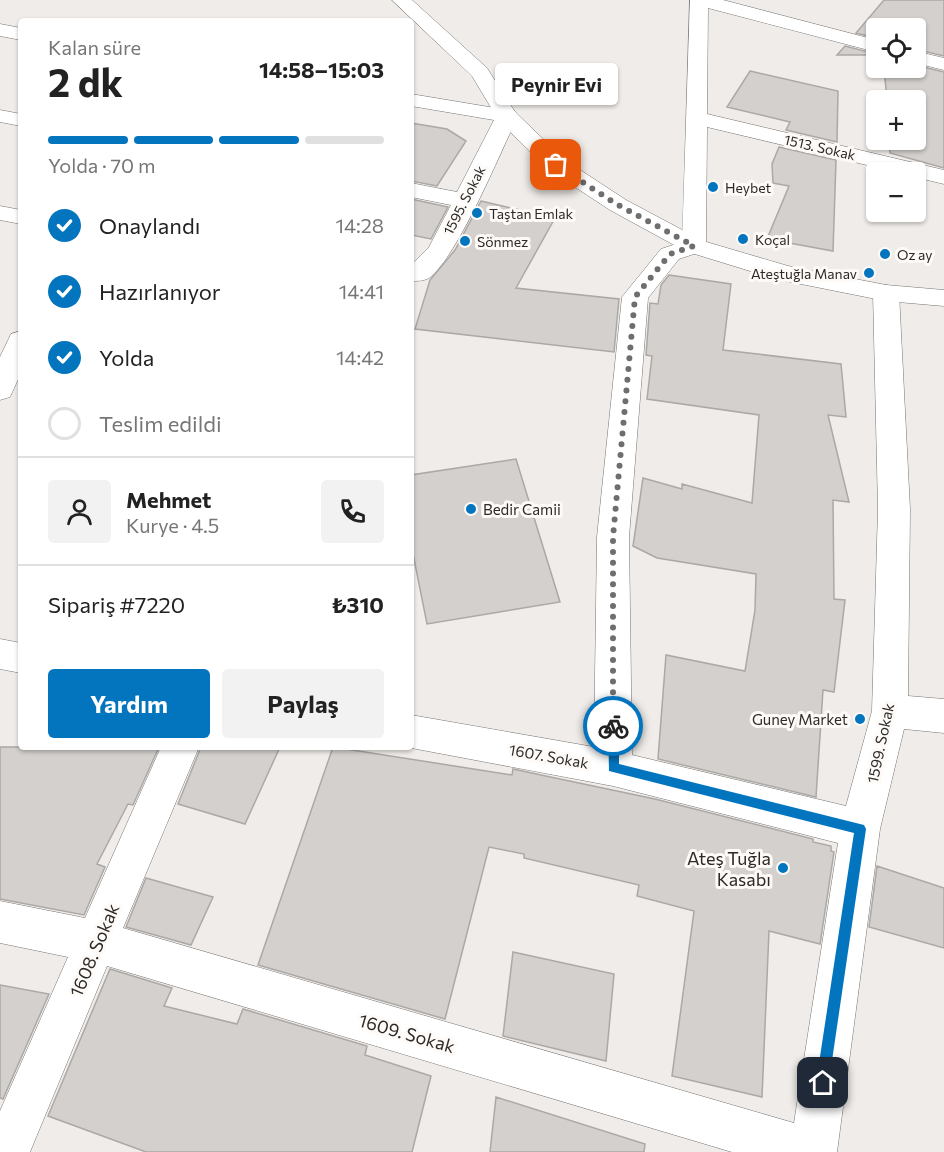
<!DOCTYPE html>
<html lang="tr">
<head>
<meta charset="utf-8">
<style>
	body { margin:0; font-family:Commissioner,sans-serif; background:#f2f2f2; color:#222; height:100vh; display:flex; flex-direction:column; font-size:22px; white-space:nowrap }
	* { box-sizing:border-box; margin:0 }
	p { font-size:20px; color:#767676 }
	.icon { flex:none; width:33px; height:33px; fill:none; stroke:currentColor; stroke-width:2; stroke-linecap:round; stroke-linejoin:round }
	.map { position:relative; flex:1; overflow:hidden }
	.side { position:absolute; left:18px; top:18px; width:396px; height:732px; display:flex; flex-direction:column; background:#fff; border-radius:6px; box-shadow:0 2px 4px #0004 }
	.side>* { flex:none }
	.controls { position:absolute; left:866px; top:18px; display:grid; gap:12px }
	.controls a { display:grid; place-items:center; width:60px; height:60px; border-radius:6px; background:#fff; box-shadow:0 2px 4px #0004; font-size:30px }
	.pin { position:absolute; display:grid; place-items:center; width:51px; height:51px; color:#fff; margin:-26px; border-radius:12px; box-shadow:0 3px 9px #0006 }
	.courier { position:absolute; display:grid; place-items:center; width:60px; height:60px; margin:-30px; border:4px solid #0375bf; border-radius:50%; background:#fff; color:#222; box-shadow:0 2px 8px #0007 }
	.bubble { position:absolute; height:42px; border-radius:6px; background:#fff; box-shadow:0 2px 4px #0004; font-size:20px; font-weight:700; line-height:42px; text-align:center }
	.overview em { font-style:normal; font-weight:700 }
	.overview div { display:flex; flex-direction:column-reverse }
	.overview { display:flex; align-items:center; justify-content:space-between; height:102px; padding:0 30px }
	h1 { font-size:39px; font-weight:700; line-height:45px }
	.bar { display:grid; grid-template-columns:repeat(4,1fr); gap:9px 6px; align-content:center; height:72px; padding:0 30px }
	.bar i { height:8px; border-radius:4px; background:#e0e0e0 }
	.bar .current { background:#0375bf }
	.bar p { grid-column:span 4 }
	.line { display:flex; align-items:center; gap:15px; padding:0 30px; border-top:2px solid #e0e0e0 }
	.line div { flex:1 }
	.round { display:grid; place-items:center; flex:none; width:63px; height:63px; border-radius:6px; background:#f2f2f2 }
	ol { padding:0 30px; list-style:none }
	li { display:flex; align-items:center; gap:18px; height:66px }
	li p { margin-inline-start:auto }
	li .icon { padding:6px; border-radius:50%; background:#0375bf; color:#fff; stroke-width:4 }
	li:last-child { color:#767676 }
	li i { width:33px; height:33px; border:3px solid #e0e0e0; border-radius:50% }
	.button { display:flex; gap:12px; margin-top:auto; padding:12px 30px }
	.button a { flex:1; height:69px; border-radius:6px; background:#0375bf; color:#fff; font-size:24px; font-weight:700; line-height:69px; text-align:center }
	.button a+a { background:#f2f2f2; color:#222 }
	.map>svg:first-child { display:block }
</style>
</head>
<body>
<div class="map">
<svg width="944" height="1152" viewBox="0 0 944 1152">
	<rect width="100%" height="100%" fill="#efece9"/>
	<!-- building -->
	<path fill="#d3d0cd" stroke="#aba8a5" stroke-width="1.5" d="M 884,0 L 944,0 L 944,56 L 915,49 L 915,28 L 876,28 L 876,38 L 856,33 Z
		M 845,46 L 876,54 L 876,55 L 837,55 Z
		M 915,65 L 944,72 L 944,168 L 890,153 L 889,140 L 915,140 L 915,100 L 887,100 L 884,68 L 915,68 Z
		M 750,71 L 838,91 L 837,142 L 786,130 L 790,122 L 727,107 Z
		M 411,123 L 447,129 L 466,141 L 437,186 L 411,181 Z
		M 779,147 L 836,160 L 833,251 L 767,239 L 789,186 L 773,183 L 772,164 Z
		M 411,199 L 448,207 L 431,239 L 411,235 Z
		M 481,201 L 555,218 L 516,288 L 619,299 L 614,352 L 415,329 L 430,280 L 455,250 Z
		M 669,275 L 731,284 L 723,350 L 841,364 L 846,417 L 828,415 L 849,502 L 833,500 L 834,599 L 845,600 L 834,692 L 823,690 L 816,797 L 658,759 L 666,655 L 745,671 L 755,610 L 756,574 L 657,558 L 633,546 L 643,478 L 682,489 L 682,484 L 752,503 L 759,415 L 647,399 L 652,356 L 646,355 L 650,303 L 658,304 L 661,285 Z
		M 516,459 L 560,602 L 427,624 L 411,544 L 411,475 Z
		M 0,747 L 159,747 L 133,805 L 128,804 L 97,864 L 105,867 L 84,915 L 0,899 Z
		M 201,747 L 280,747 L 245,824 L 178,804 Z
		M 333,747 L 512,775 L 513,769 L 541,775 L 655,799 L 813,839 L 813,842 L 831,846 L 831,851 L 834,852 L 820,944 L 769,931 L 762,1097 L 672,1076 L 694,911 L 637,896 L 639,885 L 524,858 L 524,854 L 489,847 L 445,1019 L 258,965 Z
		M 877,866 L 944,888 L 944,948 L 869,927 Z
		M 146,878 L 213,897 L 191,945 L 126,927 Z
		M 513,952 L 614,974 L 606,1061 L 503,1036 Z
		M 110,969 L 172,988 L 164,1006 L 237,1024 L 243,1009 L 367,1046 L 365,1055 L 431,1076 L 412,1152 L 146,1152 L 48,1116 Z
		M 0,985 L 49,994 L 3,1099 L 0,1098 Z
		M 496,1097 L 645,1144 L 644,1152 L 490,1152 Z"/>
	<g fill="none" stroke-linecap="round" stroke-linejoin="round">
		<defs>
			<path id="minor" d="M 690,0 L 723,0 L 876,40 L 876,52 L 708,8 L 707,114 L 944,170 L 944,184 L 915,177 L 915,172 L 896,172 L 707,127 L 706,246 L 703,251 L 679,259 L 648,298 L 629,537 L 632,755 L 846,806 L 872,711 L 878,509 L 873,293 L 877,287 L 886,285 L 895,287 L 899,293 L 910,509 L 908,696 L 944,699 L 944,733 L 904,729 L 880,829 L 837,1152 L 732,1152 L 107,966 L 30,1152 L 0,1152 L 0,1111 L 68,957 L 0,943 L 0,901 L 85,918 L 161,747 L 199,747 L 123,928 L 794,1123 L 838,843 L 613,786 L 406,747 L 411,747 L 411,715 L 594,747 L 597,537 L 622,297 L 661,249 L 682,242 Z
				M 0,24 L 21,28 L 21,40 L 0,36 Z
				M 915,51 L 944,58 L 944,70 L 915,63 Z
				M 411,94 L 507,110 L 515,111 L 518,116 C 500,153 458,256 429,278 C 424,281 417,281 411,281 L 411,265 L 429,247 L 451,205 L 411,197 L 411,183 L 457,192 L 494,120 L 411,106 Z
				M 0,110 L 21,114 L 21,126 L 0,122 Z
				M 0,206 L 21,210 L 21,224 L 0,220 Z
				M 21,331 L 21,373 L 10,397 L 0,400 L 0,357 L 11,334 Z
				M 0,639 L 21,643 L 21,673 L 0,669 Z"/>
			<path id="major" d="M 392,0 L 412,0 L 487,68 L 515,112 L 565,160 L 626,200 L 703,241 L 788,266 L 886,285 L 944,290 L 944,306 L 886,301 L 776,279 L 685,251 L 610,210 L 549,170 L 499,121 L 472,76 Z"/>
		</defs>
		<!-- minor casing -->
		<use href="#minor" stroke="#777572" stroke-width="1"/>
		<!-- major casing -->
		<use href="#major" stroke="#777572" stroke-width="1"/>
		<!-- minor -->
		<use href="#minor" fill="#fff" fill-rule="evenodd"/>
		<!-- major -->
		<use href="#major" fill="#fff" fill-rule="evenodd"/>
	</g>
	<!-- route -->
	<path fill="#0375bf" d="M 613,721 L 619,726 L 619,764 L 864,825 L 866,829 L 828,1088 L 818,1088 L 816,1083 L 854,833 L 609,771 L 608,726 Z"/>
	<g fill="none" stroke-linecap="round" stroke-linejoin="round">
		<!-- done -->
		<path stroke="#706e6c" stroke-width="6" stroke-dasharray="0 10.8" d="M 556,165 L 618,205 L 694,246 L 670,254 L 635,297 L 613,537 L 613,726"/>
	</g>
	<!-- markers -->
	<g fill="#0375bf" stroke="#fdfaf7" stroke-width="2">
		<circle cx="713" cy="187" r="6"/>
		<circle cx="477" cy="213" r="6"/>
		<circle cx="743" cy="239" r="6"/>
		<circle cx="465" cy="241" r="6"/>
		<circle cx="885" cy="254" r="6"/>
		<circle cx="869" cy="273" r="6"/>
		<circle cx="471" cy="509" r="6"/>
		<circle cx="860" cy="719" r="6"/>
		<circle cx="783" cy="868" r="6"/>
	</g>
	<g text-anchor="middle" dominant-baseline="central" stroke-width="6" stroke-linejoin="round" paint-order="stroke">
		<!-- far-street labels -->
		<g font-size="14" fill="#2b2a29" stroke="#fdfaf7">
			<text transform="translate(820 147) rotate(13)">1513. Sokak</text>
			<text transform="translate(464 200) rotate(-63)">1595. Sokak</text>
		</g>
		<!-- far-poi labels -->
		<g font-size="14" fill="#2b2a29" stroke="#fdfaf7" text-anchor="start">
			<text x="725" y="187">Heybet</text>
			<text x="489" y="213">Taştan Emlak</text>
			<text x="755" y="239">Koçal</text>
			<text x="477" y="241">Sönmez</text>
			<text x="897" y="254">Oz ay</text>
			<text x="857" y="273" text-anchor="end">Ateştuğla Manav</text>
		</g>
		<!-- poi labels -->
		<g font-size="15" fill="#2b2a29" stroke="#fdfaf7" text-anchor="start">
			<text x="483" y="509">Bedir Camii</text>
			<text x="848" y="719" text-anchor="end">Guney Market</text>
		</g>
		<!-- street labels -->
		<g font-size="15" fill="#2b2a29" stroke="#fdfaf7">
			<text transform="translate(880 743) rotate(-78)">1599. Sokak</text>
			<text transform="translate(549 756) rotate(10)">1607. Sokak</text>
		</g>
		<!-- near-poi labels -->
		<g font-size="18" fill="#2b2a29" stroke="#fdfaf7" text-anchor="end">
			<text x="771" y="858">Ateş Tuğla<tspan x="771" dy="21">Kasabı</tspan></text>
		</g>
		<!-- near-street labels -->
		<g font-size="18" fill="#2b2a29" stroke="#fdfaf7">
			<text transform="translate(94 950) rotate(-67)">1608. Sokak</text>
			<text transform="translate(407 1033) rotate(16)">1609. Sokak</text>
		</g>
	</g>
</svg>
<div class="controls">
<a><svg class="icon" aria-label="locate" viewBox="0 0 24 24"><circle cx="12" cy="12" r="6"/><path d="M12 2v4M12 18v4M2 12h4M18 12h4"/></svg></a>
<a>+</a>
<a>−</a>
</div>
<div class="pin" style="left:556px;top:165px;background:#ea580c"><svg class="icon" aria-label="bag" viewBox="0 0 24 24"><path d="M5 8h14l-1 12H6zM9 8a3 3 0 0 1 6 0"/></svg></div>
<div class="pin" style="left:823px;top:1083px;background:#1f2937"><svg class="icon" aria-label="home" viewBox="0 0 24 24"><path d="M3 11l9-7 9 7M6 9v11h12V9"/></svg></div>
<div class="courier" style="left:613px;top:726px"><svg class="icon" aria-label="bike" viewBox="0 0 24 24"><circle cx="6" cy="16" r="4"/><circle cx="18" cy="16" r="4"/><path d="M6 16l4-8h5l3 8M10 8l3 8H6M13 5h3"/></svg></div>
<div class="bubble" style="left:495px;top:63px;width:123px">Peynir Evi</div>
<section class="side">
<div class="overview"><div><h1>2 dk</h1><p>Kalan süre</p></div><em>14:58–15:03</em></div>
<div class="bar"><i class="current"></i><i class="current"></i><i class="current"></i><i></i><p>Yolda · 70 m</p></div>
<ol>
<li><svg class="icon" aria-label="check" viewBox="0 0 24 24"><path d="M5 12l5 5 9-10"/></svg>Onaylandı<p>14:28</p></li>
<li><svg class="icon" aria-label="check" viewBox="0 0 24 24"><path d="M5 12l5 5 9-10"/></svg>Hazırlanıyor<p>14:41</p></li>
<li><svg class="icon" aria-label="check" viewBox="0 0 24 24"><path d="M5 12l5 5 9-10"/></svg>Yolda<p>14:42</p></li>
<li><i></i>Teslim edildi</li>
</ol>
<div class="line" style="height:108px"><a class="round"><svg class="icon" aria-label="person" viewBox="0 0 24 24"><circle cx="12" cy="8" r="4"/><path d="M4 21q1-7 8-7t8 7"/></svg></a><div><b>Mehmet</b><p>Kurye · 4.5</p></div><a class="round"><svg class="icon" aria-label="phone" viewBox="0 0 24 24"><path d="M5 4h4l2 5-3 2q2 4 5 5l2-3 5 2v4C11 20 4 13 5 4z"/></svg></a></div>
<div class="line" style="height:78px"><div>Sipariş #7220</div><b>₺310</b></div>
<div class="button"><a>Yardım</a><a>Paylaş</a></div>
</section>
</div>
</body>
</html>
